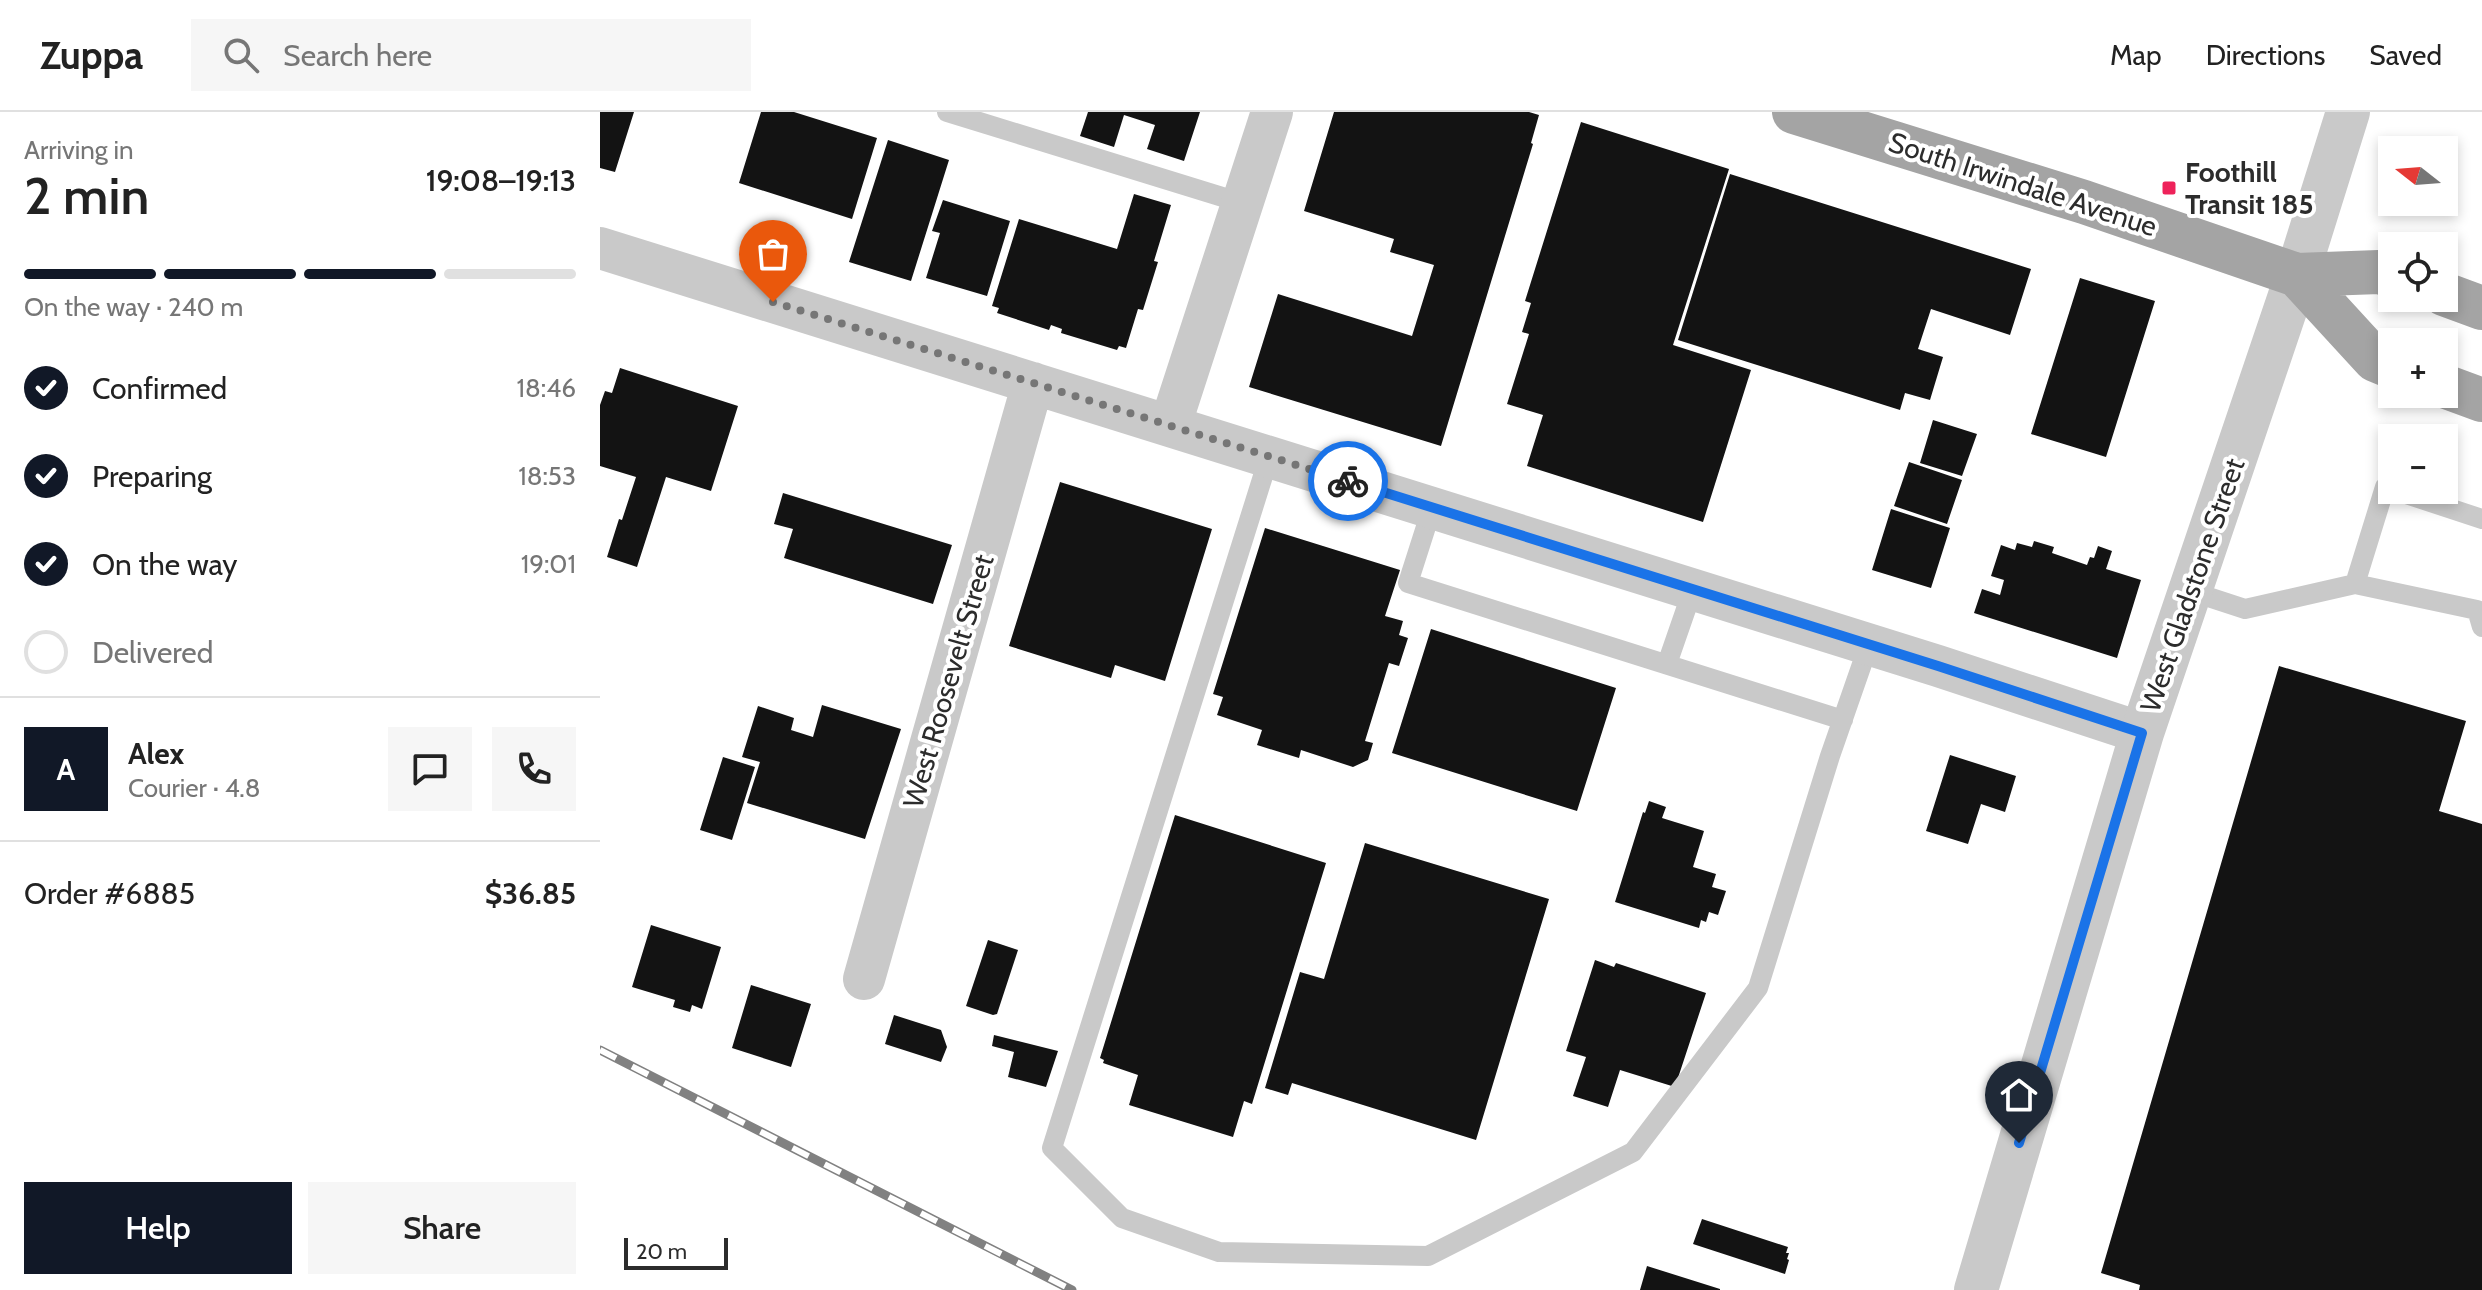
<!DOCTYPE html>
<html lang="en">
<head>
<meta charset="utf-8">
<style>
	body { margin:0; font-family:Cabin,sans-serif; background:#f6f6f6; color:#222; height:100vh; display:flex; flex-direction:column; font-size:30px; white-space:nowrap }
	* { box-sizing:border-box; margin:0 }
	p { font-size:26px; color:#767676 }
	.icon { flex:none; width:44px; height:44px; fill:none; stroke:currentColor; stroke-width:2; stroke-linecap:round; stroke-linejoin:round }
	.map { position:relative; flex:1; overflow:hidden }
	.details { display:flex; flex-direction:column; background:#fff; width:600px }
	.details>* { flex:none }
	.needle { width:52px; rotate:287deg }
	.controls { position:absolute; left:1778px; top:24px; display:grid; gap:16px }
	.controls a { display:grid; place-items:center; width:80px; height:80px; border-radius:0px; background:#fff; box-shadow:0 4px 12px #0003; font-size:40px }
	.scale { position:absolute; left:24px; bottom:20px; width:104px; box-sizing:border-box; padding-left:8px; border:4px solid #2c2c2c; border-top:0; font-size:22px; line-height:28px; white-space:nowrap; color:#2c2c2c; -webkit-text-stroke:6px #fff; paint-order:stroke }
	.pin { position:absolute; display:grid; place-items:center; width:68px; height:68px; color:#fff; margin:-82px -34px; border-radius:50% 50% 50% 0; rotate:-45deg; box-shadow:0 0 8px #0007 }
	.pin .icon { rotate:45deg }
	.courier { position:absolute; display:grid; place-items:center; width:80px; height:80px; margin:-40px; border:6px solid #1a73e8; border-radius:50%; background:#fff; color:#222; box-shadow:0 2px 10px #0007 }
	.summary em { font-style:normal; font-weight:600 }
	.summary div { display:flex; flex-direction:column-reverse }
	.summary { display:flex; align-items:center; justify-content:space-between; height:136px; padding:0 24px }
	h1 { font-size:52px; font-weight:600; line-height:60px }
	.bar { display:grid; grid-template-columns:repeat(4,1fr); gap:12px 8px; align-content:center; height:96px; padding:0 24px }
	.bar i { height:10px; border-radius:6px; background:#e0e0e0 }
	.bar .active { background:#111827 }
	.bar p { grid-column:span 4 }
	.line { display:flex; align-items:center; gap:20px; padding:0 24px; border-top:2px solid #e0e0e0 }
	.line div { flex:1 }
	.round { display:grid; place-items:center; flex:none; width:84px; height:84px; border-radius:0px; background:#f6f6f6 }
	ol { padding:0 24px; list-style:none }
	li { display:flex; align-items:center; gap:24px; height:88px }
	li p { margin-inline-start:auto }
	li .icon { padding:8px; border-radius:50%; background:#111827; color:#fff; stroke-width:4 }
	li:last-child { color:#767676 }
	li i { width:44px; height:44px; border:4px solid #e0e0e0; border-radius:50% }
	.button { display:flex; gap:16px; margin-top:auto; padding:16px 24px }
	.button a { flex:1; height:92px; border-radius:0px; background:#111827; color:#fff; font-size:32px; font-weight:600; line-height:92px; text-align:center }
	.button a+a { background:#f6f6f6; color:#222 }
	header { display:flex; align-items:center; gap:48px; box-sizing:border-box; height:112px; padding:0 40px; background:#fff; border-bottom:2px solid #e0e0e0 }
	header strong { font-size:38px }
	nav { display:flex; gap:44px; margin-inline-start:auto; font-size:28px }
	.search { width:560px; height:72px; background:#f6f6f6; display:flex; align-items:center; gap:20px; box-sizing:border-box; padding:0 28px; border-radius:0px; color:#767676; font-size:30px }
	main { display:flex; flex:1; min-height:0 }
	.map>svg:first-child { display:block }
</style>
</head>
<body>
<header>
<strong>Zuppa</strong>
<div class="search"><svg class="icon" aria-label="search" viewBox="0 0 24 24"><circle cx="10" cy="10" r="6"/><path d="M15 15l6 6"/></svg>Search here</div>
<nav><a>Map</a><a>Directions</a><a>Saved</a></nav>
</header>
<main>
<section class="details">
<div class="summary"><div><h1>2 min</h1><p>Arriving in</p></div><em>19:08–19:13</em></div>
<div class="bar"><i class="active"></i><i class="active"></i><i class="active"></i><i></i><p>On the way · 240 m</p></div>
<ol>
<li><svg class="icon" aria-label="check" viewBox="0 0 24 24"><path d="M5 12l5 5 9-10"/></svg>Confirmed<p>18:46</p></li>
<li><svg class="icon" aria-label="check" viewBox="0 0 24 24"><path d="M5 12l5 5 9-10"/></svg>Preparing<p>18:53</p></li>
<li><svg class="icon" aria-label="check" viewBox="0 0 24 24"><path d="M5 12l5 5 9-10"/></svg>On the way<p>19:01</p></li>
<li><i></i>Delivered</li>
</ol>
<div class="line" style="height:144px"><b class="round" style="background:#111827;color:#fff">A</b><div><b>Alex</b><p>Courier · 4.8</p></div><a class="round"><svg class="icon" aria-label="chat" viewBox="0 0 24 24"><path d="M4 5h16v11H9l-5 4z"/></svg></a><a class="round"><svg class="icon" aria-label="phone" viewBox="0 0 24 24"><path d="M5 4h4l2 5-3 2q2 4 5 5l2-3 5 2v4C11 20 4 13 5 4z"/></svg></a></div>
<div class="line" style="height:104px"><div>Order #6885</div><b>$36.85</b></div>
<div class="button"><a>Help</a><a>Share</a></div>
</section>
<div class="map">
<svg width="1882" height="1178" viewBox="0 0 1882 1178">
	<rect width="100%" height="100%" fill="#fff"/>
	<!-- building -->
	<path fill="#131313" d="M 0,0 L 34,0 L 15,60 L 0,56 Z
		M 161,0 L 194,0 L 277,26 L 252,107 L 139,71 Z
		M 488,0 L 600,0 L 584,49 L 547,37 L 555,13 L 524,3 L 514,35 L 480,24 Z
		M 734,0 L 929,0 L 939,3 L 931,31 L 933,32 L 841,334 L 649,275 L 678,182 L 812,224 L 834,153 L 790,140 L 794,127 L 704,99 Z
		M 981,10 L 1129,57 L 1073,233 L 1151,258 L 1103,410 L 927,354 L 943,303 L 907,292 L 929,222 L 922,220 L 931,191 L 925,189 Z
		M 288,28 L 349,48 L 311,169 L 249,150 Z
		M 1130,62 L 1431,157 L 1410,223 L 1331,197 L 1318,237 L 1343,245 L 1330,288 L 1305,281 L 1300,298 L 1078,228 Z
		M 534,82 L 571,93 L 554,149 L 558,150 L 543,198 L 538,197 L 526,236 L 519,234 L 517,238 L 461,221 L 462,217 L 451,213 L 449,218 L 397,201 L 399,196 L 392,194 L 419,107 L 517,137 Z
		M 343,88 L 410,109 L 387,184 L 326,166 L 340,121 L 332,119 Z
		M 1480,166 L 1555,189 L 1506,345 L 1431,322 Z
		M 20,256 L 138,294 L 111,379 L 66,365 L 37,455 L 7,445 L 19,407 L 22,408 L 36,365 L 0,354 L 0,293 L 5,279 L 12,281 Z
		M 1333,308 L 1377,322 L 1362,364 L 1320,351 Z
		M 1309,350 L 1362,368 L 1347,412 L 1294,394 Z
		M 460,370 L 612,417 L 565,569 L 515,553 L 511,566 L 409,534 Z
		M 183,381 L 352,433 L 333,492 L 184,446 L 193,417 L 174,412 Z
		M 1291,397 L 1350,416 L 1331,476 L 1272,458 Z
		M 665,416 L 800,458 L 785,504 L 803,509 L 799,523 L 808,526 L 799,554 L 789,551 L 765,629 L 773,631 L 768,648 L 753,655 L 701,638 L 699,646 L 657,633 L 662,618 L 617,603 L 623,585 L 613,582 Z
		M 1434,429 L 1454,435 L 1452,441 L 1487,453 L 1490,445 L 1494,446 L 1498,434 L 1512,439 L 1506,457 L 1541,468 L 1517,546 L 1374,501 L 1382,477 L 1400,483 L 1404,468 L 1391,464 L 1401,433 L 1415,438 L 1417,431 L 1432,435 Z
		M 831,517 L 1016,576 L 977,699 L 792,641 Z
		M 1679,554 L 1866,609 L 1839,699 L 1882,712 L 1882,1178 L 1539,1178 L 1540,1173 L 1501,1161 Z
		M 222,593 L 301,617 L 265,727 L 147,691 L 160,650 L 142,645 L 158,594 L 194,606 L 191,618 L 213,625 Z
		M 1350,643 L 1416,664 L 1405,700 L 1381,692 L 1368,732 L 1326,719 Z
		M 123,645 L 155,655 L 132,728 L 100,718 Z
		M 1049,689 L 1066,695 L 1062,706 L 1104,719 L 1093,755 L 1116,762 L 1112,775 L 1126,779 L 1118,803 L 1109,800 L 1106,810 L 1101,808 L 1099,816 L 1015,790 L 1043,700 L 1045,701 Z
		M 575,703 L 726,751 L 652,992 L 644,989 L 633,1025 L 529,993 L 538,963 L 503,951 L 504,948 L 500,946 Z
		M 765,731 L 949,787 L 876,1028 L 692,971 L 688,983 L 665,976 L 700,860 L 724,867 Z
		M 51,813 L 121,835 L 102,897 L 92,893 L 90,900 L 73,895 L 75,888 L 32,875 Z
		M 388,828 L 418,838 L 397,902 L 393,903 L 366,894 Z
		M 995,848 L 1014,855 L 1016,851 L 1106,881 L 1075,975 L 1020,958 L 1008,995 L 973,984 L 986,945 L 966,939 Z
		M 151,873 L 211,892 L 191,955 L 132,936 Z
		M 294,903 L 341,918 L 347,935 L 341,950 L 285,932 Z
		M 394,923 L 458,939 L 446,975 L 408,965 L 414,940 L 392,934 Z
		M 1102,1107 L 1188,1135 L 1186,1141 L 1189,1141 L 1187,1147 L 1189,1148 L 1185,1162 L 1093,1132 Z
		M 1047,1154 L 1120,1177 L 1120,1178 L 1040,1178 Z"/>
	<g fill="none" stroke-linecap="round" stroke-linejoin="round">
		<!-- service -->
		<path stroke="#c9c9c9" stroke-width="20" d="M 347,0 L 642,91
			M 669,345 L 452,1036 L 522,1106 L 619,1140 L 828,1144 L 1033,1040 L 1158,876 L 1230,644 L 1269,532
			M 1794,378 L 1882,407
			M 832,396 L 808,471 L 1243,608
			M 1755,472 L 1785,375 L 1792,377
			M 1590,479 L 1645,497 L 1755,472 L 1877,498 L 1882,515
			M 1067,552 L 1093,477"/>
		<!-- minor -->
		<path stroke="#c9c9c9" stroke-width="42" d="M 0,136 L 1338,554 L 1542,621
			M 570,314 L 672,0
			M 264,867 L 433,271"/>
		<!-- tertiary -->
		<path stroke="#c9c9c9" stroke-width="44" d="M 1376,1178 L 1542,621 L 1697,163 L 1748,0"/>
		<!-- primary -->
		<path stroke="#a4a4a4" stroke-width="44" d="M 1194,0 L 1484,90 L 1697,163 L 1779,160 L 1792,164
			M 1697,163 L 1775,248 L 1792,255
			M 1844,182 L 1882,196
			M 1844,274 L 1882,288"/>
		<defs>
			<path id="rail" d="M 0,938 L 472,1178"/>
		</defs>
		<!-- rail casing -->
		<use href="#rail" stroke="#818181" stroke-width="9"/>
		<!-- rail -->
		<use href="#rail" stroke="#fff" stroke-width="6" stroke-dasharray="18" stroke-linecap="butt"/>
	</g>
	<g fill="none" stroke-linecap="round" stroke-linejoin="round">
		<!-- done -->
		<path stroke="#767676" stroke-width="8" stroke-dasharray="0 14.4" d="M 173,190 L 748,369"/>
		<!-- route -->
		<path stroke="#1a73e8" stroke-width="10" d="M 748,369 L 1338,554 L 1542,621 L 1419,1031"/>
	</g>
	<!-- markers -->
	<rect fill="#ee225a" stroke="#fff" stroke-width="3" x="1561" y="68" width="16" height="16" rx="4"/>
	<g text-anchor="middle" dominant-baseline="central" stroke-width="8" stroke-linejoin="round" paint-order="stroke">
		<!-- poi labels -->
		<g font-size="28" font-weight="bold" fill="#2c2c2c" stroke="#fff" text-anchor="start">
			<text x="1585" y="60">Foothill<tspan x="1585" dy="32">Transit 185</tspan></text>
		</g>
		<!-- street labels -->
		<g font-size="28" fill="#2c2c2c" stroke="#fff">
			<text transform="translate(1423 72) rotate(18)">South Irwindale Avenue</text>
			<text transform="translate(1592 473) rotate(-71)">West Gladstone Street</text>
			<text transform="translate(348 569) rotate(-74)">West Roosevelt Street</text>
		</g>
	</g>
</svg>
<div class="controls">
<a><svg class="needle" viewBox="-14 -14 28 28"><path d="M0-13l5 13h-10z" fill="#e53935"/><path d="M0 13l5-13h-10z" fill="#767676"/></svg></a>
<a><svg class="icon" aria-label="locate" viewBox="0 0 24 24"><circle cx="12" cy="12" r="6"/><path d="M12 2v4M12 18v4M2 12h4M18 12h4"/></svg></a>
<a>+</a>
<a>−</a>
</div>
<div class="scale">20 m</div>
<div class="pin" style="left:173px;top:190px;background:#ea580c"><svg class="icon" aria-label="bag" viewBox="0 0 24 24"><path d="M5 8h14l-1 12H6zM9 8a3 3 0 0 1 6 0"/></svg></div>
<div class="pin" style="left:1419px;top:1031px;background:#1f2937"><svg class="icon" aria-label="home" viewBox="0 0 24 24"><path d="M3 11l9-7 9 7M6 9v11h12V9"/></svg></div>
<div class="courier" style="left:748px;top:369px"><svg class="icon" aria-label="bike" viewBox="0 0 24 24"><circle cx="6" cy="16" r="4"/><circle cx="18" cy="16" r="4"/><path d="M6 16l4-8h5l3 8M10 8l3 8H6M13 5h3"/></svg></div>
</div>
</main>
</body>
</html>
